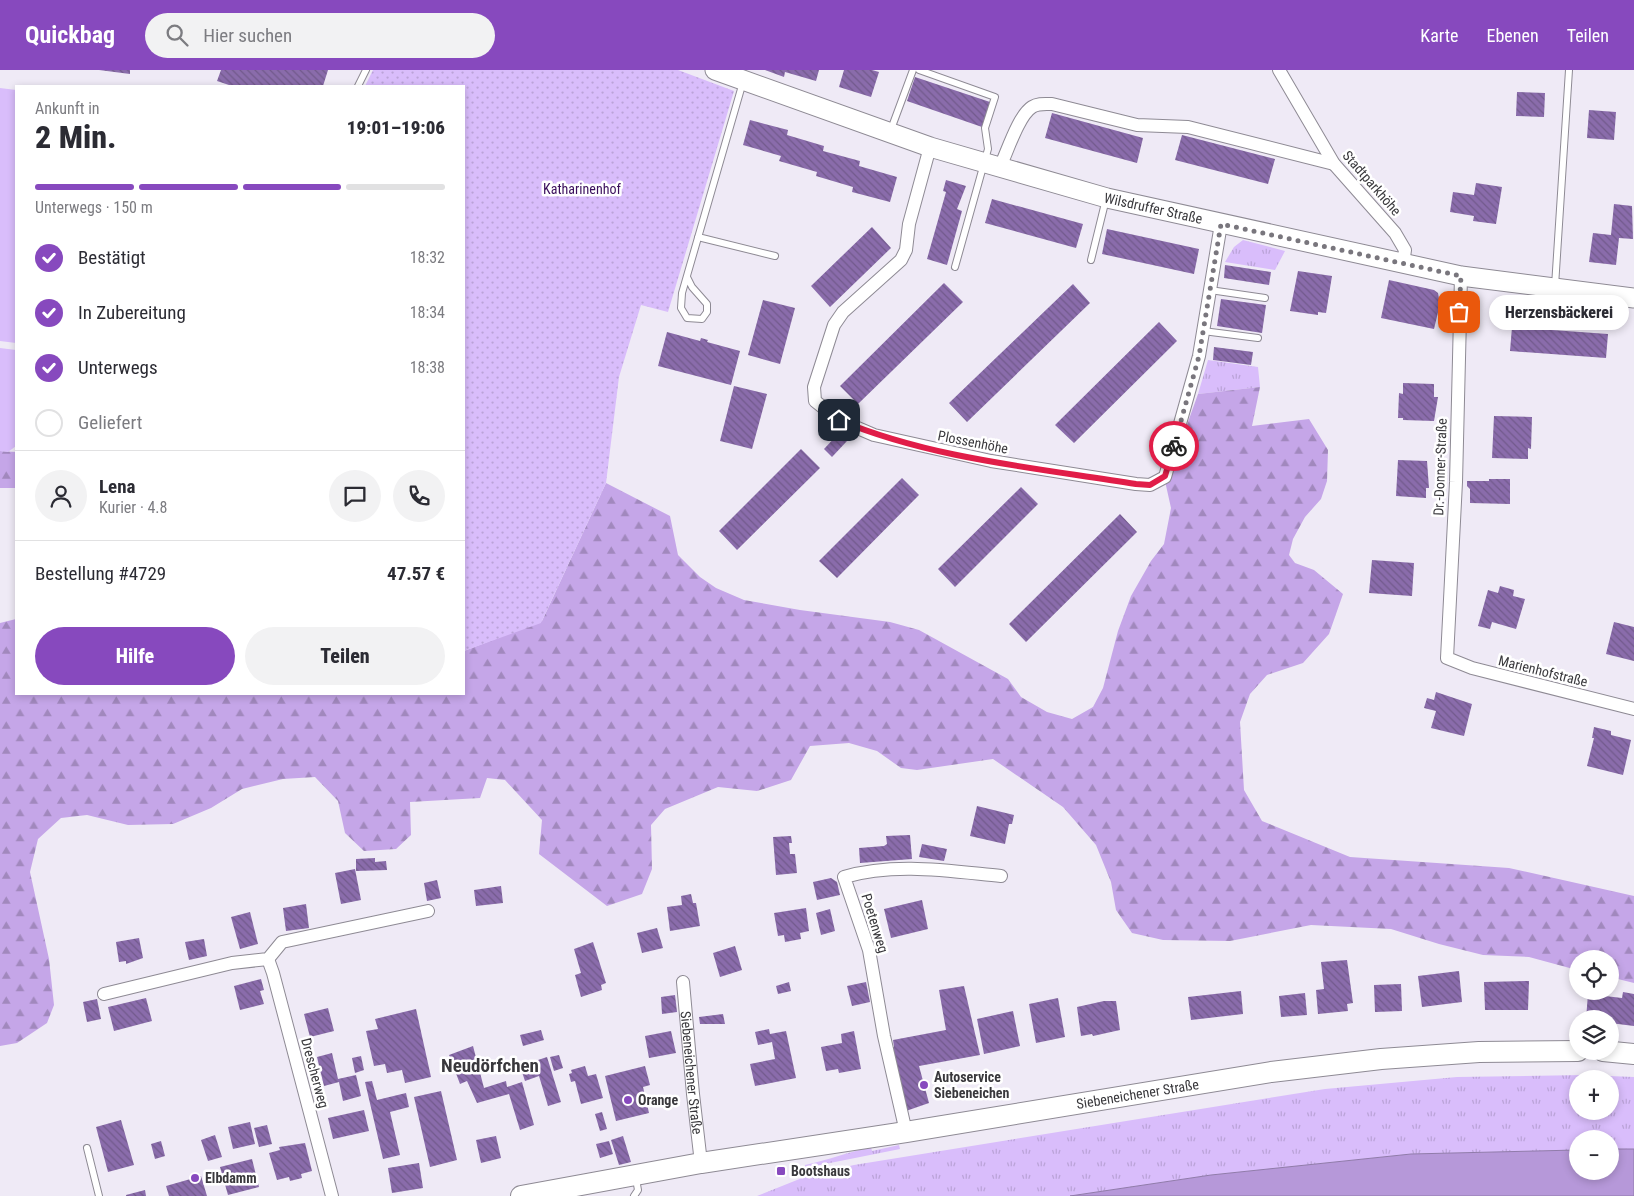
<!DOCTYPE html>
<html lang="de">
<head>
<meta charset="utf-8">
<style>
	body { margin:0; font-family:"Roboto Condensed",sans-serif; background:#f2f2f3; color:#2b2b33; height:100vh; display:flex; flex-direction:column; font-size:19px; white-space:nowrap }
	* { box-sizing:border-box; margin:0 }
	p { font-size:16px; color:#7c7c81 }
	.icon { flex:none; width:28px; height:28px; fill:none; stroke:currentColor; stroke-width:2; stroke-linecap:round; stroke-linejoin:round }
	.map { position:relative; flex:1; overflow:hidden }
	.panel { position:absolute; left:15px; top:15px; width:450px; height:610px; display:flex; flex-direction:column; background:#fff; border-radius:0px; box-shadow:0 2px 8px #0003 }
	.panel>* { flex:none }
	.tools { position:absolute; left:1569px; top:880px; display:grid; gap:10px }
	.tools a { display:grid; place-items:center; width:50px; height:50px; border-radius:50%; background:#fff; box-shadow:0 2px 8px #0003; font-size:25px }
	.pin { position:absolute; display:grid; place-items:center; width:42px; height:42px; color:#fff; margin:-21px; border-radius:10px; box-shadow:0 2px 8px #0006 }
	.courier { position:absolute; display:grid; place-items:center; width:50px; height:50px; margin:-25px; border:4px solid #e11d48; border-radius:50%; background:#fff; color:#222; box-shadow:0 1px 6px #0007 }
	.bubble { position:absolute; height:35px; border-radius:18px; background:#fff; box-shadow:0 2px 8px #0003; font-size:16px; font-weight:800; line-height:35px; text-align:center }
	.headline em { font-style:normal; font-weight:800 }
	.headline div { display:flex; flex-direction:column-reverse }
	.headline { display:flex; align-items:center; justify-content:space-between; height:85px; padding:0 20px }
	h1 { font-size:32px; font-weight:800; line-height:38px }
	.bar { display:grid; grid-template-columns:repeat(4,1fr); gap:8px 5px; align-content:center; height:60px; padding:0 20px }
	.bar i { height:6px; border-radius:4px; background:#e1e1e2 }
	.bar .on { background:#8749be }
	.bar p { grid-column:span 4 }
	.line { display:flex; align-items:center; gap:12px; padding:0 20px; border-top:1px solid #e1e1e2 }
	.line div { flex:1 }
	.round { display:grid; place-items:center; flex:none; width:52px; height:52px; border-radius:26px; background:#f2f2f3 }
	ol { padding:0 20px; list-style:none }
	li { display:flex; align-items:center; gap:15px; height:55px }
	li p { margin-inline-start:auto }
	li .icon { padding:5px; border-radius:50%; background:#8749be; color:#fff; stroke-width:4 }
	li:last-child { color:#7c7c81 }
	li i { width:28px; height:28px; border:2px solid #e1e1e2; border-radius:50% }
	.cta { display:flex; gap:10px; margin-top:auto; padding:10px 20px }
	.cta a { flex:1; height:58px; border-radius:30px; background:#8749be; color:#fff; font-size:20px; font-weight:800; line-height:58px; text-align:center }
	.cta a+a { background:#f2f2f3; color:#2b2b33 }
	header { display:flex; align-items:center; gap:30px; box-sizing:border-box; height:70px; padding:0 25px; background:#8749be; color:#fff }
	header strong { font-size:24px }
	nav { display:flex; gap:28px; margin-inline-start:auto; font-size:18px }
	.search { width:350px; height:45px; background:#f2f2f3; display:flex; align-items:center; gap:12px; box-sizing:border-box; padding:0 18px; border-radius:28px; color:#7c7c81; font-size:19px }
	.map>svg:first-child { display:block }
</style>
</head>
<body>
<header>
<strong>Quickbag</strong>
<div class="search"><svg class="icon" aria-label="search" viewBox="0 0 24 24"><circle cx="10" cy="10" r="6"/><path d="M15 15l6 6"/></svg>Hier suchen</div>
<nav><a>Karte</a><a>Ebenen</a><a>Teilen</a></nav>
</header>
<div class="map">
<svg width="1634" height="1126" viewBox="0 0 1634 1126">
	<defs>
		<pattern id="grass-tufts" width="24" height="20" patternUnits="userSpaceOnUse" patternTransform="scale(1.25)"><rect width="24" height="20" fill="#d9bdfb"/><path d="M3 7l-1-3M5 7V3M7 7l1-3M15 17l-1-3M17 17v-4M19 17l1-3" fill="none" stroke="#bba3d8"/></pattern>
		<pattern id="forest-firs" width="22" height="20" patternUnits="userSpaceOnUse" patternTransform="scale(1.25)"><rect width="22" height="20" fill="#c5a6e8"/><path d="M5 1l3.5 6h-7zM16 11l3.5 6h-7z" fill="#a188bd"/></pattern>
		<pattern id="park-dots" width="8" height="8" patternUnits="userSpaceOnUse" patternTransform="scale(1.25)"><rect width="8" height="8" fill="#d9bdfb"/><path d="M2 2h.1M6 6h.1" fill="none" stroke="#bba3d8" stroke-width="1.8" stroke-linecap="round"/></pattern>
		<pattern id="building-back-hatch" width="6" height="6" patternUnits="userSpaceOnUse" patternTransform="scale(1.25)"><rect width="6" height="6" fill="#8a6cab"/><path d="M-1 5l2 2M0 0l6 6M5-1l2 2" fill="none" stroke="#725a8c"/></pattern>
	</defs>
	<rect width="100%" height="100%" fill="#efeaf6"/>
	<!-- grass -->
	<path fill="url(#grass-tufts)" fill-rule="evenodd" d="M 1243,170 L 1285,181 L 1275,200 L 1225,192 L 1234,177 Z
		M 1208,290 L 1258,297 L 1260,317 L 1198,324 Z
		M 1584,1005 L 1634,1007 L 1634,1079 L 1610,1079 L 1610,1069 L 1578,1069 L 1577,1080 L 1411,1084 L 1211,1105 L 1070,1126 L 757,1126 L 807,1106 L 854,1095 L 1325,1019 L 1457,1007 ZM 1578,1009 L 1610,1009 L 1610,1041 L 1578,1041 Z
		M 899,1075 L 900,1079 L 805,1098 L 805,1095 C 828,1090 849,1082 871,1077 L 872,1081 Z"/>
	<!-- forest -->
	<path fill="url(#forest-firs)" d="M 1260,317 L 1252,356 L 1309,349 L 1328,380 L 1327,411 L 1321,429 L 1305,447 L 1293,469 L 1289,485 L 1295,493 L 1314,500 L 1343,524 L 1329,564 L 1303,593 L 1267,605 L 1250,624 L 1240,652 L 1244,720 L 1262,751 L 1350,787 L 1509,798 L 1634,826 L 1634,913 L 1610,907 L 1610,889 L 1578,889 L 1577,900 L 1529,887 L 1483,885 L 1439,874 L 1391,859 L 1311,855 L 1230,871 L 1163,870 L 1132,863 L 1116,840 L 1111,812 L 1096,775 L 1063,737 L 993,689 L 917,700 L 901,698 L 877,681 L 849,673 L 810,676 L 791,710 L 757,721 L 718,717 L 665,739 L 651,755 L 652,799 L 642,824 L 607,836 L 539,784 L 542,750 L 505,710 L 487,708 L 480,728 L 410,732 L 411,765 L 396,779 L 364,781 L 345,763 L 338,731 L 315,707 L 283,709 L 242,719 L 211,738 L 173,754 L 128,755 L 87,745 L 61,748 L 38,769 L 30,802 L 49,889 L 54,935 L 47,953 L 17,973 L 0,976 L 0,553 L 16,549 L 16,624 L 464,624 L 464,581 L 542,551 L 606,413 L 670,446 L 678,485 L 700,507 L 716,518 L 744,530 L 800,540 L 890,552 L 919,560 L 1008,609 L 1021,627 L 1047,642 L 1072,649 L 1093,637 L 1103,618 L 1118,561 L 1131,526 L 1151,491 L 1164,474 L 1171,438 L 1165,411 L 1169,405 L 1198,324 Z
		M 0,381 L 16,382 L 16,418 L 0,418 Z"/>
	<!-- park -->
	<path fill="url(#park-dots)" d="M 373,0 L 678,0 L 734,21 L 668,242 L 641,235 L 619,307 L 606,413 L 541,553 L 464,581 L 464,16 L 365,16 Z"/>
	<!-- garden -->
	<path fill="#d9bdfb" d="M 0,18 L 16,20 L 16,273 L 0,271 Z
		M 0,278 L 16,280 L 16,376 L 8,382 L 0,381 Z"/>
	<!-- water -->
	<path fill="#b698d9" stroke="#907baa" d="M 1610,1079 L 1634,1079 L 1634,1126 L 1070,1126 L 1211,1105 L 1411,1084 L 1577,1080 L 1578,1101 L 1610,1101 Z"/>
	<!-- building -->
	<path fill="url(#building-back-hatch)" d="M 99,0 L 130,0 L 130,4 Z
		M 221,0 L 328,0 L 323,16 L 232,16 L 217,11 Z
		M 765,0 L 819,0 L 816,11 L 785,2 L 784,7 Z
		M 844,0 L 872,0 L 879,2 L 871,27 L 839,17 Z
		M 915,7 L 990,32 L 982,57 L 907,31 Z
		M 1517,22 L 1545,23 L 1544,47 L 1516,46 Z
		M 1589,40 L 1616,42 L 1614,70 L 1587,68 Z
		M 1052,43 L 1143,68 L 1137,93 L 1045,68 Z
		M 750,50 L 788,60 L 787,65 L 824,76 L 823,81 L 860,91 L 859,96 L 897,107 L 890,132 L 852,122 L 853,117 L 816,106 L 817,102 L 779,91 L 781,86 L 743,75 Z
		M 1182,65 L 1275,89 L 1268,114 L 1175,90 Z
		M 946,110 L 966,116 L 957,139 L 962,141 L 947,195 L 927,189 L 946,122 L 943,121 Z
		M 1476,113 L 1502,117 L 1496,154 L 1473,151 L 1474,146 L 1450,142 L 1453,122 L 1474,125 Z
		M 992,129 L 1083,154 L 1076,178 L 985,153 Z
		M 1614,134 L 1632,136 L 1633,169 L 1619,168 L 1616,195 L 1589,192 L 1593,163 L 1611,165 Z
		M 872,157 L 891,178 L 830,237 L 811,216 Z
		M 1107,159 L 1199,179 L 1194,204 L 1102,184 Z
		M 1225,195 L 1271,202 L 1269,215 L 1224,208 Z
		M 1298,201 L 1332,206 L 1326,243 L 1318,242 L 1318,245 L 1290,241 Z
		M 1389,210 L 1434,220 L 1438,223 L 1440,234 L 1434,259 L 1381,248 Z
		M 944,213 L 963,232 L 858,334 L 840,316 Z
		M 1073,214 L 1090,233 L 967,352 L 949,333 Z
		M 1221,229 L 1266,235 L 1262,263 L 1217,256 Z
		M 763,230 L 795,238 L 780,294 L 748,285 Z
		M 1159,252 L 1177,271 L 1074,373 L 1055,355 Z
		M 1512,257 L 1608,264 L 1606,288 L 1510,281 Z
		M 667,262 L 700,271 L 701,268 L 708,270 L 707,272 L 740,281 L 731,315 L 658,296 Z
		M 1214,277 L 1253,282 L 1251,295 L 1213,290 Z
		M 1403,313 L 1434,314 L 1434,327 L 1438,327 L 1434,351 L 1403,350 L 1403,348 L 1398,348 L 1399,323 L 1403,324 Z
		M 734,316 L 767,324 L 752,379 L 720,371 Z
		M 1494,346 L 1532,347 L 1531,379 L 1528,378 L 1528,389 L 1492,388 Z
		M 839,363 L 847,371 L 832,387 L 824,379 Z
		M 801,379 L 820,398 L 737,480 L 719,461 Z
		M 1398,390 L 1427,391 L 1429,418 L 1426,418 L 1426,428 L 1396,426 Z
		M 902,408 L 919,425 L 837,508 L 819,491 Z
		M 1489,409 L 1510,409 L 1510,434 L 1470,433 L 1470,419 L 1467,416 L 1467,411 L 1489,411 Z
		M 1021,417 L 1038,434 L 955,517 L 938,499 Z
		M 1120,444 L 1137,462 L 1026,572 L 1009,554 Z
		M 1372,490 L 1414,493 L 1412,526 L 1369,523 Z
		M 1500,516 L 1514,520 L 1513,526 L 1525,529 L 1516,559 L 1492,552 L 1490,559 L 1478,556 L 1488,520 L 1498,523 Z
		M 1614,552 L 1634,557 L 1634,591 L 1606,584 Z
		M 1436,622 L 1472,634 L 1464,666 L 1431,658 L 1436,641 L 1424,638 L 1427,628 L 1434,630 Z
		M 1594,657 L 1611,661 L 1611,665 L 1631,670 L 1623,705 L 1587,696 L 1594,668 L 1592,668 Z
		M 977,736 L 1014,745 L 1012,754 L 1009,754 L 1005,774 L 970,766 Z
		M 910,765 L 912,789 L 860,793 L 859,778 L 884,776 L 887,774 L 886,766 Z
		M 791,766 L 792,773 L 789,773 L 790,784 L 795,784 L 797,803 L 776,805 L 773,767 Z
		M 922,774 L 947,779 L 944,791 L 919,787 Z
		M 375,788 L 375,792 L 386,791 L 387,800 L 356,801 L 356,789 Z
		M 355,799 L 361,830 L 341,834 L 335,803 Z
		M 831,808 L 837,812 L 840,825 L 817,830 L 813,812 Z
		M 437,810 L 441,828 L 427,831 L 424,813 Z
		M 501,816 L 503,833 L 476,836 L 474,820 Z
		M 691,824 L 693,833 L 696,833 L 700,856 L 670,861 L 667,837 L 682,835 L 681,826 Z
		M 922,830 L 928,859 L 891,868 L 884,839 Z
		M 306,834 L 309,858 L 286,861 L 283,838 Z
		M 806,838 L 809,861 L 800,863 L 801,869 L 785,872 L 784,865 L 778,866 L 774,843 Z
		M 830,839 L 835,861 L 821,865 L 816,843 Z
		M 250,842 L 258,874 L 240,879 L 231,847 Z
		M 657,858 L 663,878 L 642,883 L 637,863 Z
		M 139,868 L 143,888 L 126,894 L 126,891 L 119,892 L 116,872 Z
		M 204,869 L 207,886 L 189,890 L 185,872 Z
		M 593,872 L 606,913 L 601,915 L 602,920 L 581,927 L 575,905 L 581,903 L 574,879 Z
		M 735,876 L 742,900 L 720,907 L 713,883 Z
		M 1347,890 L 1353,933 L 1347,934 L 1348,941 L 1318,944 L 1316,920 L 1324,919 L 1321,892 Z
		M 1459,901 L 1462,932 L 1422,937 L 1418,906 Z
		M 261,909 L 264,920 L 260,921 L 264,934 L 240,940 L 234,916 Z
		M 1529,911 L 1528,940 L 1485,940 L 1484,912 Z
		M 789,912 L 791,921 L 778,924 L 776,916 Z
		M 866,912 L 870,932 L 852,936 L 847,916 Z
		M 1401,914 L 1402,941 L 1375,942 L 1374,915 Z
		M 964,916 L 980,985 L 919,996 L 929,1033 L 906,1041 L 890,978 L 894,977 L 893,970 L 946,960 L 939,920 Z
		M 1241,921 L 1243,944 L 1191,950 L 1188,927 Z
		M 1623,922 L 1634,924 L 1634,956 L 1610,953 L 1610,949 L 1586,949 L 1588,924 L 1622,928 Z
		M 1305,923 L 1307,945 L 1281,947 L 1279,926 Z
		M 675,925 L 677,942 L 662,944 L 661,927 Z
		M 146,928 L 152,951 L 114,961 L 108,937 Z
		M 1058,928 L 1065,967 L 1036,973 L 1029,934 Z
		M 97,929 L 101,949 L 87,952 L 83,932 Z
		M 1104,931 L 1116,931 L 1120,960 L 1093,966 L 1092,964 L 1081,966 L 1077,937 Z
		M 328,938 L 334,961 L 310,967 L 304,944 Z
		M 416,939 L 431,1007 L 405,1013 L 402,1000 L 387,1003 L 385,994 L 374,996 L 366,961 L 378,959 L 375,949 Z
		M 1013,941 L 1020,976 L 984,984 L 977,949 Z
		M 723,944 L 725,954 L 700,954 L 699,947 Z
		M 769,959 L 770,964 L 786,961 L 796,1008 L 755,1016 L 750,994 L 775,989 L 772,972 L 758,975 L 755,962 Z
		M 541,960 L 544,970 L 523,976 L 520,965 Z
		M 671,961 L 676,983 L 649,988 L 645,966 Z
		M 854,961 L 861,999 L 839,1003 L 838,999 L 826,1001 L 821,977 L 842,973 L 841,964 Z
		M 473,976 L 484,1018 L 506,1011 L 507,1017 L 522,1012 L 534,1055 L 520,1060 L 509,1024 L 477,1033 L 467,1011 L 460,1014 L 449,985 Z
		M 332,983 L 338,1009 L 356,1005 L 361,1026 L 343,1031 L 339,1012 L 324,1016 L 317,987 Z
		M 559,985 L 563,998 L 554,1001 L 550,987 Z
		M 361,986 L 364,1000 L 355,1003 L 352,988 Z
		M 547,987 L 561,1032 L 548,1036 L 539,1006 L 525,1011 L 520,996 Z
		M 585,996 L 588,1006 L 596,1004 L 603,1028 L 581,1034 L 575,1011 L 571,1012 L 569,1004 L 572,1003 L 571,1000 Z
		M 645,996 L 650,1015 L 643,1017 L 649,1043 L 616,1051 L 605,1006 Z
		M 372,1011 L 377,1030 L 406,1023 L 409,1037 L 390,1042 L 400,1085 L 383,1089 L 365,1012 Z
		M 441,1021 L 457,1090 L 430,1097 L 414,1027 Z
		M 364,1040 L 369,1061 L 333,1069 L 328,1048 Z
		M 602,1042 L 607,1059 L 600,1061 L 595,1044 Z
		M 121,1050 L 134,1095 L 108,1102 L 96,1057 Z
		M 250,1052 L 255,1074 L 233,1079 L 228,1057 Z
		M 267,1055 L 272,1074 L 259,1077 L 254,1058 Z
		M 215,1065 L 222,1087 L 208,1091 L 201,1070 Z
		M 496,1066 L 501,1088 L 481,1093 L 476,1070 Z
		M 623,1066 L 631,1092 L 619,1095 L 611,1070 Z
		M 161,1071 L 165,1086 L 155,1089 L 151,1074 Z
		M 609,1071 L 613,1084 L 600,1088 L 596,1074 Z
		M 305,1073 L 312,1101 L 301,1104 L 302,1108 L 290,1111 L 289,1107 L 277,1110 L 269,1083 L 280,1080 L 279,1077 Z
		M 252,1089 L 259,1117 L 228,1125 L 220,1097 Z
		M 419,1093 L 423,1118 L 392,1123 L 388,1098 Z
		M 201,1106 L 207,1126 L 169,1126 L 166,1116 Z
		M 145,1120 L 146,1126 L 126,1126 L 126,1125 Z"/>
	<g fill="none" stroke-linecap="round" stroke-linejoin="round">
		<defs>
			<path id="lane" d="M 919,0 L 995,27 L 985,58 L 988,79 L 955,197
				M 358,16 L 366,0
				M 890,62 L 913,0
				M 698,167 L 775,186
				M 1091,190 L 1106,129
				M 687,207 L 692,217 L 707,234 L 707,242 L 702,249 L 687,248 L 681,238 L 682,223 L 743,12
				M 1555,216 L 1569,0
				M 1210,220 L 1265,228
				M 1203,261 L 1258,268
				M 87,1078 L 99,1126
				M 634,1126 L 638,1120 L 636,1109"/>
			<g id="street">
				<path d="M 1279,0 L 1334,94 L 1395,163 L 1405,180 L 1403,194"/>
				<path d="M 930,77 L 909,154 L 906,180 L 901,190 L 843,242 L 834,255 L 814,317 L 815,331 L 839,350 L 874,365 L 991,391 L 1136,414 L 1150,415 L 1165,407 L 1199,286 L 1221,154"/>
				<path d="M 999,99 C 1007,83 1018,46 1032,37 C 1038,33 1045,34 1052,34 L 1137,55 L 1188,57 L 1334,94"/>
				<path d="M 1461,206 L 1456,412 L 1447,588 L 1472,598 L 1634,639"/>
				<path d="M 268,889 L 273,903 L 332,1126"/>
				<path id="s1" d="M 683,912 L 693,1024 L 701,1093"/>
				<path d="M 104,924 L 232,893 L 268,889 L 282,872 L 428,841"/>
				<path d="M 906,1062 L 884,966 L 869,880 L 844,807 C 895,792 949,801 1001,806"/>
			</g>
			<g id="secondary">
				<path id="s2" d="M 715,0 L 930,77 L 1107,128 L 1461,206 L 1634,228"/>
			</g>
			<g id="primary">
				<path d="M 1603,981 L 1634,984"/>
				<path id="s3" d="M 521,1126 L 701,1093 L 906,1062 L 1271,1002 L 1381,989 L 1479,982 L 1578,981"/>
			</g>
		</defs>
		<!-- lane casing -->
		<use href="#lane" stroke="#8e8a94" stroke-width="8"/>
		<!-- street casing -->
		<use href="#street" stroke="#8e8a94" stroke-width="14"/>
		<!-- secondary casing -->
		<use href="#secondary" stroke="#8e8a94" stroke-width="21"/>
		<!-- primary casing -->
		<use href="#primary" stroke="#8e8a94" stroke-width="22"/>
		<!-- lane -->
		<use href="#lane" stroke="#fff" stroke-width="6"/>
		<!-- street -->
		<use href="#street" stroke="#fff" stroke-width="12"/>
		<!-- secondary -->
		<use href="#secondary" stroke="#fff" stroke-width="19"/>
		<!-- primary -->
		<use href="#primary" stroke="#fff" stroke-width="20"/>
	</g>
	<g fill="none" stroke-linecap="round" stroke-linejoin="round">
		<!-- done -->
		<path stroke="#79767d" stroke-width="5" stroke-dasharray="0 9" d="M 1174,376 L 1199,286 L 1221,154 L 1461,206 L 1459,242"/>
		<!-- route -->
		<path stroke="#e11d48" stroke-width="6" d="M 839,350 C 932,389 1037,398 1136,414 L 1150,415 L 1165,406 L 1174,376"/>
	</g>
	<!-- markers -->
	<g fill="#8749be" stroke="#fff" stroke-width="2">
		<circle cx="924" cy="1015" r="5"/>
		<circle cx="628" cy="1030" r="5"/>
		<rect x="776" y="1096" width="10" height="10" rx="2.5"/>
		<circle cx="195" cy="1108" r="5"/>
	</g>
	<g text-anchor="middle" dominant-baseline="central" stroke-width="5" stroke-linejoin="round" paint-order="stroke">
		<!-- street labels -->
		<g font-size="14" fill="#39383c" stroke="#fff">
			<text transform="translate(1372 113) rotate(49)">Stadtparkhöhe</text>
			<text stroke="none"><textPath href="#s2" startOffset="460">Wilsdruffer Straße</textPath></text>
			<text transform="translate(973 372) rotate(11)">Plossenhöhe</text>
			<text transform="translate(1440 397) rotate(-88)">Dr.-Donner-Straße</text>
			<text transform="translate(1543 601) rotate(14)">Marienhofstraße</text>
			<text transform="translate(875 853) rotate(73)">Poetenweg</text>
			<text stroke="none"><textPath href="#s1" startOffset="91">Siebeneichener Straße</textPath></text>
			<text transform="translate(315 1003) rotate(75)">Drescherweg</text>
			<text stroke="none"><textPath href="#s3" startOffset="625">Siebeneichener Straße</textPath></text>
		</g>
		<!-- park labels -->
		<g font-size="14" fill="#3c105d" stroke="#fff">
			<text x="582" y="119">Katharinenhof</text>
		</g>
		<!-- poi labels -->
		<g font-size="14" font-weight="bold" fill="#39383c" stroke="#fff" text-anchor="start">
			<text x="934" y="1007">Autoservice<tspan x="934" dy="16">Siebeneichen</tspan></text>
			<text x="638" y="1030">Orange</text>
			<text x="791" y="1101">Bootshaus</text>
			<text x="205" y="1108">Elbdamm</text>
		</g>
		<!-- district labels -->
		<g font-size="19" font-weight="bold" fill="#39383c" stroke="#fff">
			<text x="490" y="995">Neudörfchen</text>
		</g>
	</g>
</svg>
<div class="tools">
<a><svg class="icon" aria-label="locate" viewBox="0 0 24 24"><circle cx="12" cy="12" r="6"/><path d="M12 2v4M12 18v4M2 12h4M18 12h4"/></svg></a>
<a><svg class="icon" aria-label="layers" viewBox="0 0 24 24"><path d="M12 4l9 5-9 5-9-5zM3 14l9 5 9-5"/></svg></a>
<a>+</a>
<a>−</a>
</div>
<div class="pin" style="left:1459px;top:242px;background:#ea580c"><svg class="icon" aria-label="bag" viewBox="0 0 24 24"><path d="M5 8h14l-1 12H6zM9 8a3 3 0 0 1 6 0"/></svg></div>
<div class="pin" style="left:839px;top:350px;background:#1f2937"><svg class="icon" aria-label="home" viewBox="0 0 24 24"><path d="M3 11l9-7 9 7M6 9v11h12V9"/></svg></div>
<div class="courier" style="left:1174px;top:376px"><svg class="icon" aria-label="bike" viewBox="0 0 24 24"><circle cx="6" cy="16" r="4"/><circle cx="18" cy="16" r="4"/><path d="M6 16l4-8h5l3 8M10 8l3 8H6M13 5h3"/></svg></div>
<div class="bubble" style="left:1489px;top:225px;width:140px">Herzensbäckerei</div>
<section class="panel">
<div class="headline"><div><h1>2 Min.</h1><p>Ankunft in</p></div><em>19:01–19:06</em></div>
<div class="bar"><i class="on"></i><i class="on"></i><i class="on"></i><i></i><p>Unterwegs · 150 m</p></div>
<ol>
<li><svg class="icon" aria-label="check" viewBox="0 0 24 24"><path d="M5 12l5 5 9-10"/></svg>Bestätigt<p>18:32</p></li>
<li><svg class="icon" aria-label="check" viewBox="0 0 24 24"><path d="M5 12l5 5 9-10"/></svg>In Zubereitung<p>18:34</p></li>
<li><svg class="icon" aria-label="check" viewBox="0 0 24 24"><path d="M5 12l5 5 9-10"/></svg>Unterwegs<p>18:38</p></li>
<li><i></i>Geliefert</li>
</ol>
<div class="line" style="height:90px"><a class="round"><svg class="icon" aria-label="person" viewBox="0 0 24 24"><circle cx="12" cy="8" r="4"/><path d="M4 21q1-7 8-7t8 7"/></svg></a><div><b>Lena</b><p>Kurier · 4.8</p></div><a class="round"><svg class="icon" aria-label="chat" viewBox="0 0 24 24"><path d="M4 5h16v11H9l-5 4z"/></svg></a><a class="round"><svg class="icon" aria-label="phone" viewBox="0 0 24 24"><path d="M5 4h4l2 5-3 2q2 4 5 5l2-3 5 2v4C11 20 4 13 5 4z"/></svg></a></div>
<div class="line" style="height:65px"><div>Bestellung #4729</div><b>47.57 €</b></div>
<div class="cta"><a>Hilfe</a><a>Teilen</a></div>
</section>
</div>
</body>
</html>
